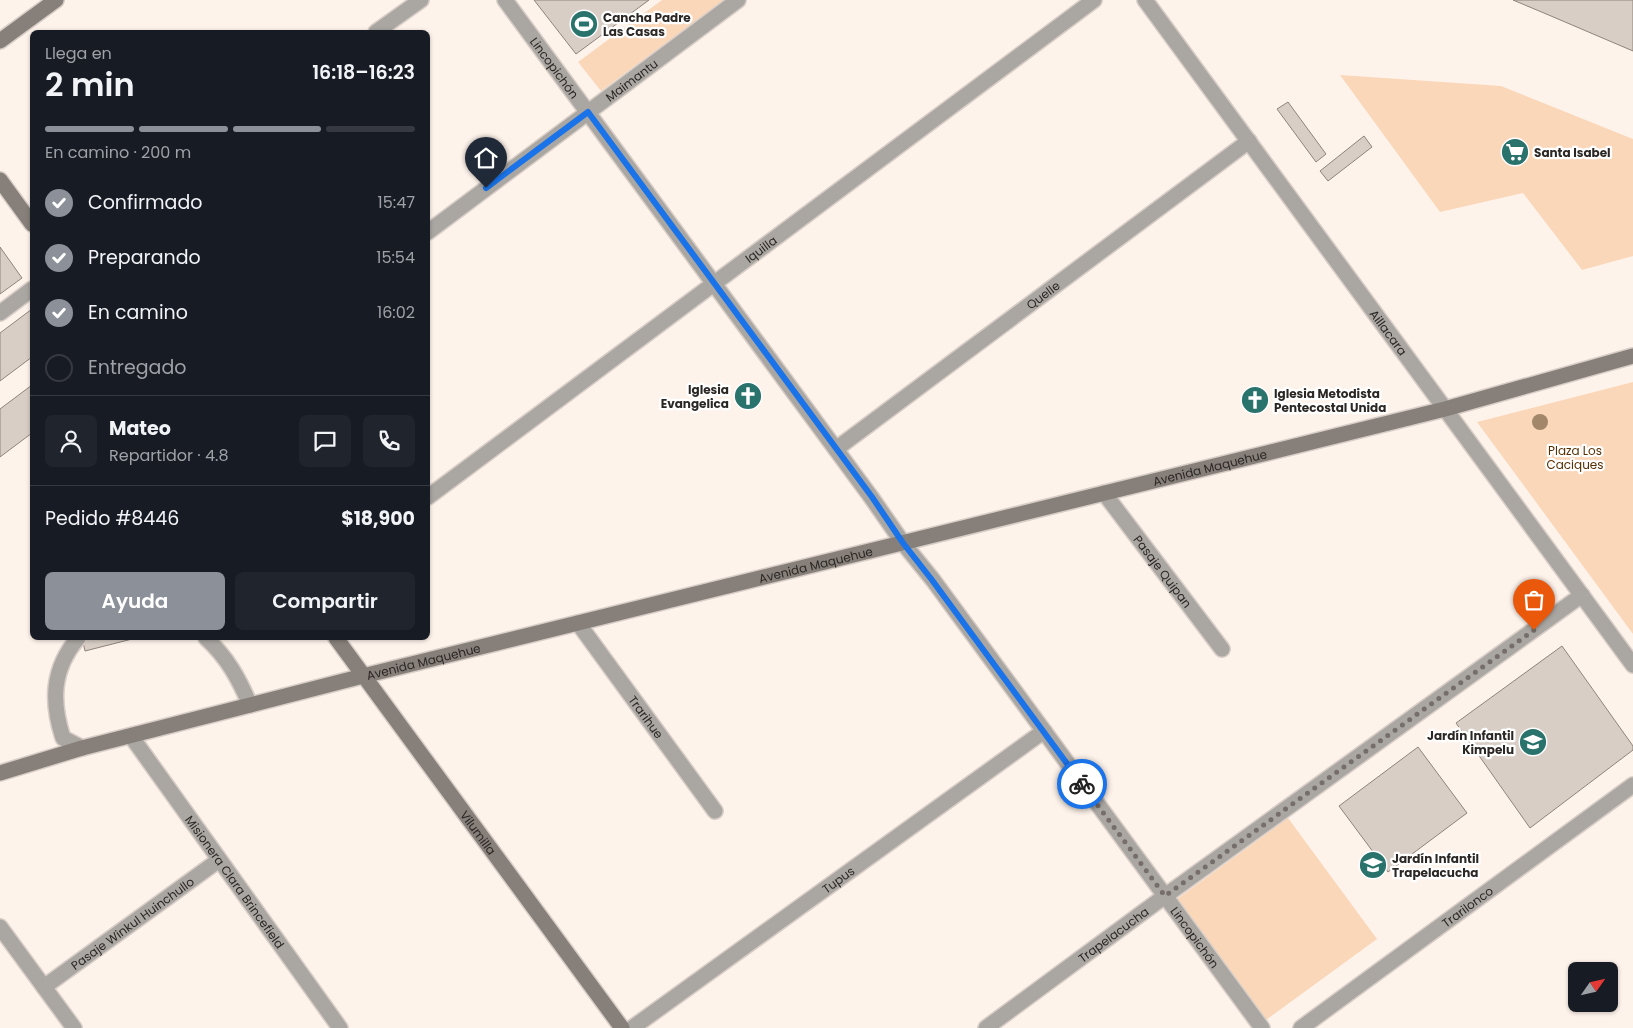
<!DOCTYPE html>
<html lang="es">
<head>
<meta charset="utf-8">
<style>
	body { margin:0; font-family:Poppins,sans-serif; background:#20242c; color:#f1f3f6; height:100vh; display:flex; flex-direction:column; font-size:19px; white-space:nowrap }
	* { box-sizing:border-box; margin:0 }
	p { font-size:16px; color:#9ea1a6 }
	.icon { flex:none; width:28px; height:28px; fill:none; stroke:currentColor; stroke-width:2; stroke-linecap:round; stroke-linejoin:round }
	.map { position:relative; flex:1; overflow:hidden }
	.sheet { position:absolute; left:30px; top:30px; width:400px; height:610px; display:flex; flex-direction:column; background:#171b24; border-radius:8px; box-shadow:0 1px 4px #0004 }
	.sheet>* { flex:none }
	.needle { width:32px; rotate:56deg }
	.fabs { position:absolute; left:1568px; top:962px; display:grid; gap:10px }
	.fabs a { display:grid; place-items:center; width:50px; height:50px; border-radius:8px; background:#171b24; box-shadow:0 1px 4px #0004; font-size:25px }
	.pin { position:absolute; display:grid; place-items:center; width:42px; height:42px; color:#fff; margin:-51px -21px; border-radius:50% 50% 50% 0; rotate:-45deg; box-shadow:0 0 5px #0007 }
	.pin .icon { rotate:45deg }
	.courier { position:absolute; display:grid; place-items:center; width:50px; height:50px; margin:-25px; border:4px solid #1a73e8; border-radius:50%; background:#fff; color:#222; box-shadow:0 1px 6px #0007 }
	.summary em { font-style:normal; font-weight:600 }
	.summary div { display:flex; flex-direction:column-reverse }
	.summary { display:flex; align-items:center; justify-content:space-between; height:85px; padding:0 15px }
	h1 { font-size:32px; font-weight:600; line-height:38px }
	.bar { display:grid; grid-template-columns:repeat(4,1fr); gap:8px 5px; align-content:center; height:60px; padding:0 15px }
	.bar i { height:6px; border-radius:4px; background:#363941 }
	.bar .active { background:#8c9099 }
	.bar p { grid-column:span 4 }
	.line { display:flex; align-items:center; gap:12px; padding:0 15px; border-top:1px solid #363941 }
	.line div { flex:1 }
	.round { display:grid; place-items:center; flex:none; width:52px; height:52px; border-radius:8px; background:#20242c }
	ol { padding:0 15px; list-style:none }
	li { display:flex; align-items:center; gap:15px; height:55px }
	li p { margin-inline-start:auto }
	li .icon { padding:5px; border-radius:50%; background:#8c9099; color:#fff; stroke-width:4 }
	li:last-child { color:#9ea1a6 }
	li i { width:28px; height:28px; border:2px solid #363941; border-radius:50% }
	.action { display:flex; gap:10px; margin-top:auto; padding:10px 15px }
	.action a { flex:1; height:58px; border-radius:8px; background:#8c9099; color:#fff; font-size:20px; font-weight:600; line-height:58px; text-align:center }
	.action a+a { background:#20242c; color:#f1f3f6 }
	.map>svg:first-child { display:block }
</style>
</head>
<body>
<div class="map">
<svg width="1633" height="1028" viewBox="0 0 1633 1028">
	<rect width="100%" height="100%" fill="#fef3eb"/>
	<!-- green -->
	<path fill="#fbd7ba" d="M 662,0 L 724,0 L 601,91 L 578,62 Z
		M 1340,75 L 1501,86 L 1633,139 L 1633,256 L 1582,270 L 1523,193 L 1440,212 Z
		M 1633,382 L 1633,634 L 1477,422 Z
		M 1288,818 L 1377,939 L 1266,1020 L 1177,899 Z"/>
	<!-- building -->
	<path fill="#d8cec6" stroke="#8e847d" d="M 534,0 L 649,0 L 576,54 Z
		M 1513,0 L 1633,0 L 1633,51 L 1551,16 Z
		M 1288,102 L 1326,154 L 1316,162 L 1277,109 Z
		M 1364,136 L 1372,147 L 1328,181 L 1320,171 Z
		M 0,247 L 22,278 L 0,294 Z
		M 32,309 L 32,357 L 0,381 L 0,333 Z
		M 32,385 L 32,433 L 0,457 L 0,409 Z
		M 82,638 L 136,638 L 85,651 Z
		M 1562,646 L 1633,746 L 1633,750 L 1530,828 L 1456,723 Z
		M 1418,747 L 1467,813 L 1388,872 L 1339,806 Z"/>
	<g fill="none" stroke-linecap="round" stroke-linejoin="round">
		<defs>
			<path id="lane" d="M 0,313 L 32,289
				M 78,638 C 52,669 51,701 63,738 L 82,748
				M 206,638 C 227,657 239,679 250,705"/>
			<g id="street">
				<path id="s1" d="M 505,0 L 871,497 L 903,543 L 933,580 L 1262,1028"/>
				<path id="s2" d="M 1145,0 L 1633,665"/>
				<path d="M 376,32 L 421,0"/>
				<path id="s3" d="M 428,232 L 738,0"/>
				<path id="s4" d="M 836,449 L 1249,141"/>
				<path id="s5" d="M 1104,493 L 1222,649"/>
				<path id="s6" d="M 428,497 L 1094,0"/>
				<path id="s7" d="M 578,623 L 715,811"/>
				<path id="s8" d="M 131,736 L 340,1028"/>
				<path d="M 0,927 L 74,1028"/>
				<path id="s9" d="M 44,987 L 219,860"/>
				<path id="s10" d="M 632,1028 L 1044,731"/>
				<path id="s11" d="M 986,1028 L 1165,896 L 1582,595"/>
				<path id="s12" d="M 1301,1028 L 1633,785"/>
			</g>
			<g id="secondary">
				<path d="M 0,41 L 56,0"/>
				<path d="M 0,180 L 32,224"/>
				<path id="s13" d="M 336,638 L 622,1028"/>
				<path id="s14" d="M 0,773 L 82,748 L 363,676 L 1445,409 L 1633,356"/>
			</g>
		</defs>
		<!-- lane casing -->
		<use href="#lane" stroke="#d8cec7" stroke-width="18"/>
		<!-- street casing -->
		<use href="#street" stroke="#d8cec7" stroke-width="18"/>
		<!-- secondary casing -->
		<use href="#secondary" stroke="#d8cec7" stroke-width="18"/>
		<!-- lane -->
		<use href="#lane" stroke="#aaa6a2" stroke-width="15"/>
		<!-- street -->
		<use href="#street" stroke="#aaa6a2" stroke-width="15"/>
		<!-- secondary -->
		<use href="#secondary" stroke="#867f7a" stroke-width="15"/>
	</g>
	<!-- trees -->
	<circle fill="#a3876a" cx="1540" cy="422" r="8"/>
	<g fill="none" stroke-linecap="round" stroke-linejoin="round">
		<!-- done -->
		<path stroke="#756e6a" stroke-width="5" stroke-dasharray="0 9" d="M 1082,784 L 1165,896 L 1534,630"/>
		<!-- route -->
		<path stroke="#1a73e8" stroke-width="6" d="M 486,188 L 588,112 L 872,497 L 903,543 L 932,580 L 1082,784"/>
	</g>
	<!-- icons -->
	<defs>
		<symbol id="stadium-disc" viewBox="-11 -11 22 22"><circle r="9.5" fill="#2a726c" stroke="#fff"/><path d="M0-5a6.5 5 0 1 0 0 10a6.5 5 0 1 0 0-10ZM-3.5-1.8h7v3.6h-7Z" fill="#fff"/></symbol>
		<symbol id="supermarket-disc" viewBox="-11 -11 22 22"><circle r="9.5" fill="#2a726c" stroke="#fff"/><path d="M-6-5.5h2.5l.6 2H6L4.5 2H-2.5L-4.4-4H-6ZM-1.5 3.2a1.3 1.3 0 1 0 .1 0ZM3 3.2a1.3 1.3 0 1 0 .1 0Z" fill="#fff"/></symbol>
		<symbol id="church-disc" viewBox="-11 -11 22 22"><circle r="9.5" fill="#2a726c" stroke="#fff"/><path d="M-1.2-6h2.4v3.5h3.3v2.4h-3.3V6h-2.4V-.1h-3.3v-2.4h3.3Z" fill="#fff"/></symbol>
		<symbol id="school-disc" viewBox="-11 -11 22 22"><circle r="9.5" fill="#2a726c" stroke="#fff"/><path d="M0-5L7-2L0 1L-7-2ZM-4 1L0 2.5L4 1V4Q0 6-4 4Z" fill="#fff"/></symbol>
	</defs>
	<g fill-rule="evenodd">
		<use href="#stadium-disc" x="568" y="8" width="32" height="32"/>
		<use href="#supermarket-disc" x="1499" y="136" width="32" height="32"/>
		<use href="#church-disc" x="732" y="380" width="32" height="32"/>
		<use href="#church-disc" x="1239" y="384" width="32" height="32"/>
		<use href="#school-disc" x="1517" y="726" width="32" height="32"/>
		<use href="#school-disc" x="1357" y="849" width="32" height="32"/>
	</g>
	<g text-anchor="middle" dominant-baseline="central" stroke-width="4.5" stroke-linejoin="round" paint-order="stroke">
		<!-- poi labels -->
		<g font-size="12" font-weight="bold" fill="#2b2724" stroke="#fff" text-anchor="start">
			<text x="603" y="17">Cancha Padre<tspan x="603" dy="14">Las Casas</tspan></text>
			<text x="1534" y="152">Santa Isabel</text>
			<text x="729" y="389" text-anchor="end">Iglesia<tspan x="729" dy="14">Evangelica</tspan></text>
			<text x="1274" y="393">Iglesia Metodista<tspan x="1274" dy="14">Pentecostal Unida</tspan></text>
			<text x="1514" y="735" text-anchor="end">Jardín Infantil<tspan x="1514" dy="14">Kimpelu</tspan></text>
			<text x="1392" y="858">Jardín Infantil<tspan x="1392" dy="14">Trapelacucha</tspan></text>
		</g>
		<!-- street labels -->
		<g font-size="12" fill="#2b2724" stroke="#fff">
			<text stroke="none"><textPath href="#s1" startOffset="84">Lincopichón</textPath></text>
			<text stroke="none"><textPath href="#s3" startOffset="254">Maimantu</textPath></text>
			<text stroke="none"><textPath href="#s6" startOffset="415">Iquilla</textPath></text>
			<text stroke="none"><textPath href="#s4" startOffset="258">Quelle</textPath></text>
			<text stroke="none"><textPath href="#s2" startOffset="412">Aillacara</textPath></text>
			<text stroke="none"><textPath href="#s14" startOffset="1248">Avenida Maquehue</textPath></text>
			<text stroke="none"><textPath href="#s14" startOffset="842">Avenida Maquehue</textPath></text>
			<text stroke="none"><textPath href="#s5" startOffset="98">Pasaje Quipan</textPath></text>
			<text stroke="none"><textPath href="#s14" startOffset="438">Avenida Maquehue</textPath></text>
			<text stroke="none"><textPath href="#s7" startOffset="116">Trarihue</textPath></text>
			<text stroke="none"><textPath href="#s13" startOffset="241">Vilumilla</textPath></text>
			<text stroke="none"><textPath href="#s10" startOffset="254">Tupus</textPath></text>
			<text stroke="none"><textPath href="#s8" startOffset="179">Misionera Clara Brincefield</textPath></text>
			<text stroke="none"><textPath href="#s12" startOffset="206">Trarilonco</textPath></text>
			<text stroke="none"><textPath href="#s9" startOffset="109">Pasaje Winkul Huinchullo</textPath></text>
			<text stroke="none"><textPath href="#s11" startOffset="158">Trapelacucha</textPath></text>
			<text stroke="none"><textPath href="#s1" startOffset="1164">Lincopichón</textPath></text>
		</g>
		<!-- park labels -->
		<g font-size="12" fill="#582f01" stroke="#fff">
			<text x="1575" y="450">Plaza Los<tspan x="1575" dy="14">Caciques</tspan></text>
		</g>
	</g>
</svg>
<div class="fabs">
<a><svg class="needle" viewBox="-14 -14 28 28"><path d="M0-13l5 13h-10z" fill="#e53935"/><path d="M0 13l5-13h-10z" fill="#9ea1a6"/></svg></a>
</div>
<div class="pin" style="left:1534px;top:630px;background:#ea580c"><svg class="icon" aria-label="bag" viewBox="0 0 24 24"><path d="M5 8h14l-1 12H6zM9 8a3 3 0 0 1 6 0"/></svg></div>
<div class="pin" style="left:486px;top:188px;background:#1f2937"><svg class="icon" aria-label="home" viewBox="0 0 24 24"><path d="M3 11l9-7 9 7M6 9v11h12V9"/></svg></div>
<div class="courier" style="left:1082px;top:784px"><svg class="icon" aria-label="bike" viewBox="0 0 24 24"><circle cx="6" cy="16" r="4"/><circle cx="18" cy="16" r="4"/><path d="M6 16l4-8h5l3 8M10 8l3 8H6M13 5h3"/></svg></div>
<section class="sheet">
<div class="summary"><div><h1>2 min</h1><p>Llega en</p></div><em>16:18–16:23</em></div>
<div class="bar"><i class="active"></i><i class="active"></i><i class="active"></i><i></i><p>En camino · 200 m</p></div>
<ol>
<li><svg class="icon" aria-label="check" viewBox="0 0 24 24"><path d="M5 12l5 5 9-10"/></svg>Confirmado<p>15:47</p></li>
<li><svg class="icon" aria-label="check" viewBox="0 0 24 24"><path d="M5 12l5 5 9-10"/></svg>Preparando<p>15:54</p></li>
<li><svg class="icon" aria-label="check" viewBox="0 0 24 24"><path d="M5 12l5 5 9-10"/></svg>En camino<p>16:02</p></li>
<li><i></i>Entregado</li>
</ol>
<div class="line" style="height:90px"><a class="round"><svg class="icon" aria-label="person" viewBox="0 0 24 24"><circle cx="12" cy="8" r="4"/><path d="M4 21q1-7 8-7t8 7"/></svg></a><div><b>Mateo</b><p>Repartidor · 4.8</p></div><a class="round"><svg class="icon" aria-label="chat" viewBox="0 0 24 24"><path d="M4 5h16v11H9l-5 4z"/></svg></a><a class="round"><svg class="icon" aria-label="phone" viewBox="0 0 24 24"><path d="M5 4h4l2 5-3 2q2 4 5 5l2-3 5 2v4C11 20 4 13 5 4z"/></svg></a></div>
<div class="line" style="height:65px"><div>Pedido #8446</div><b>$18,900</b></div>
<div class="action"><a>Ayuda</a><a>Compartir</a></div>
</section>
</div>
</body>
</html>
